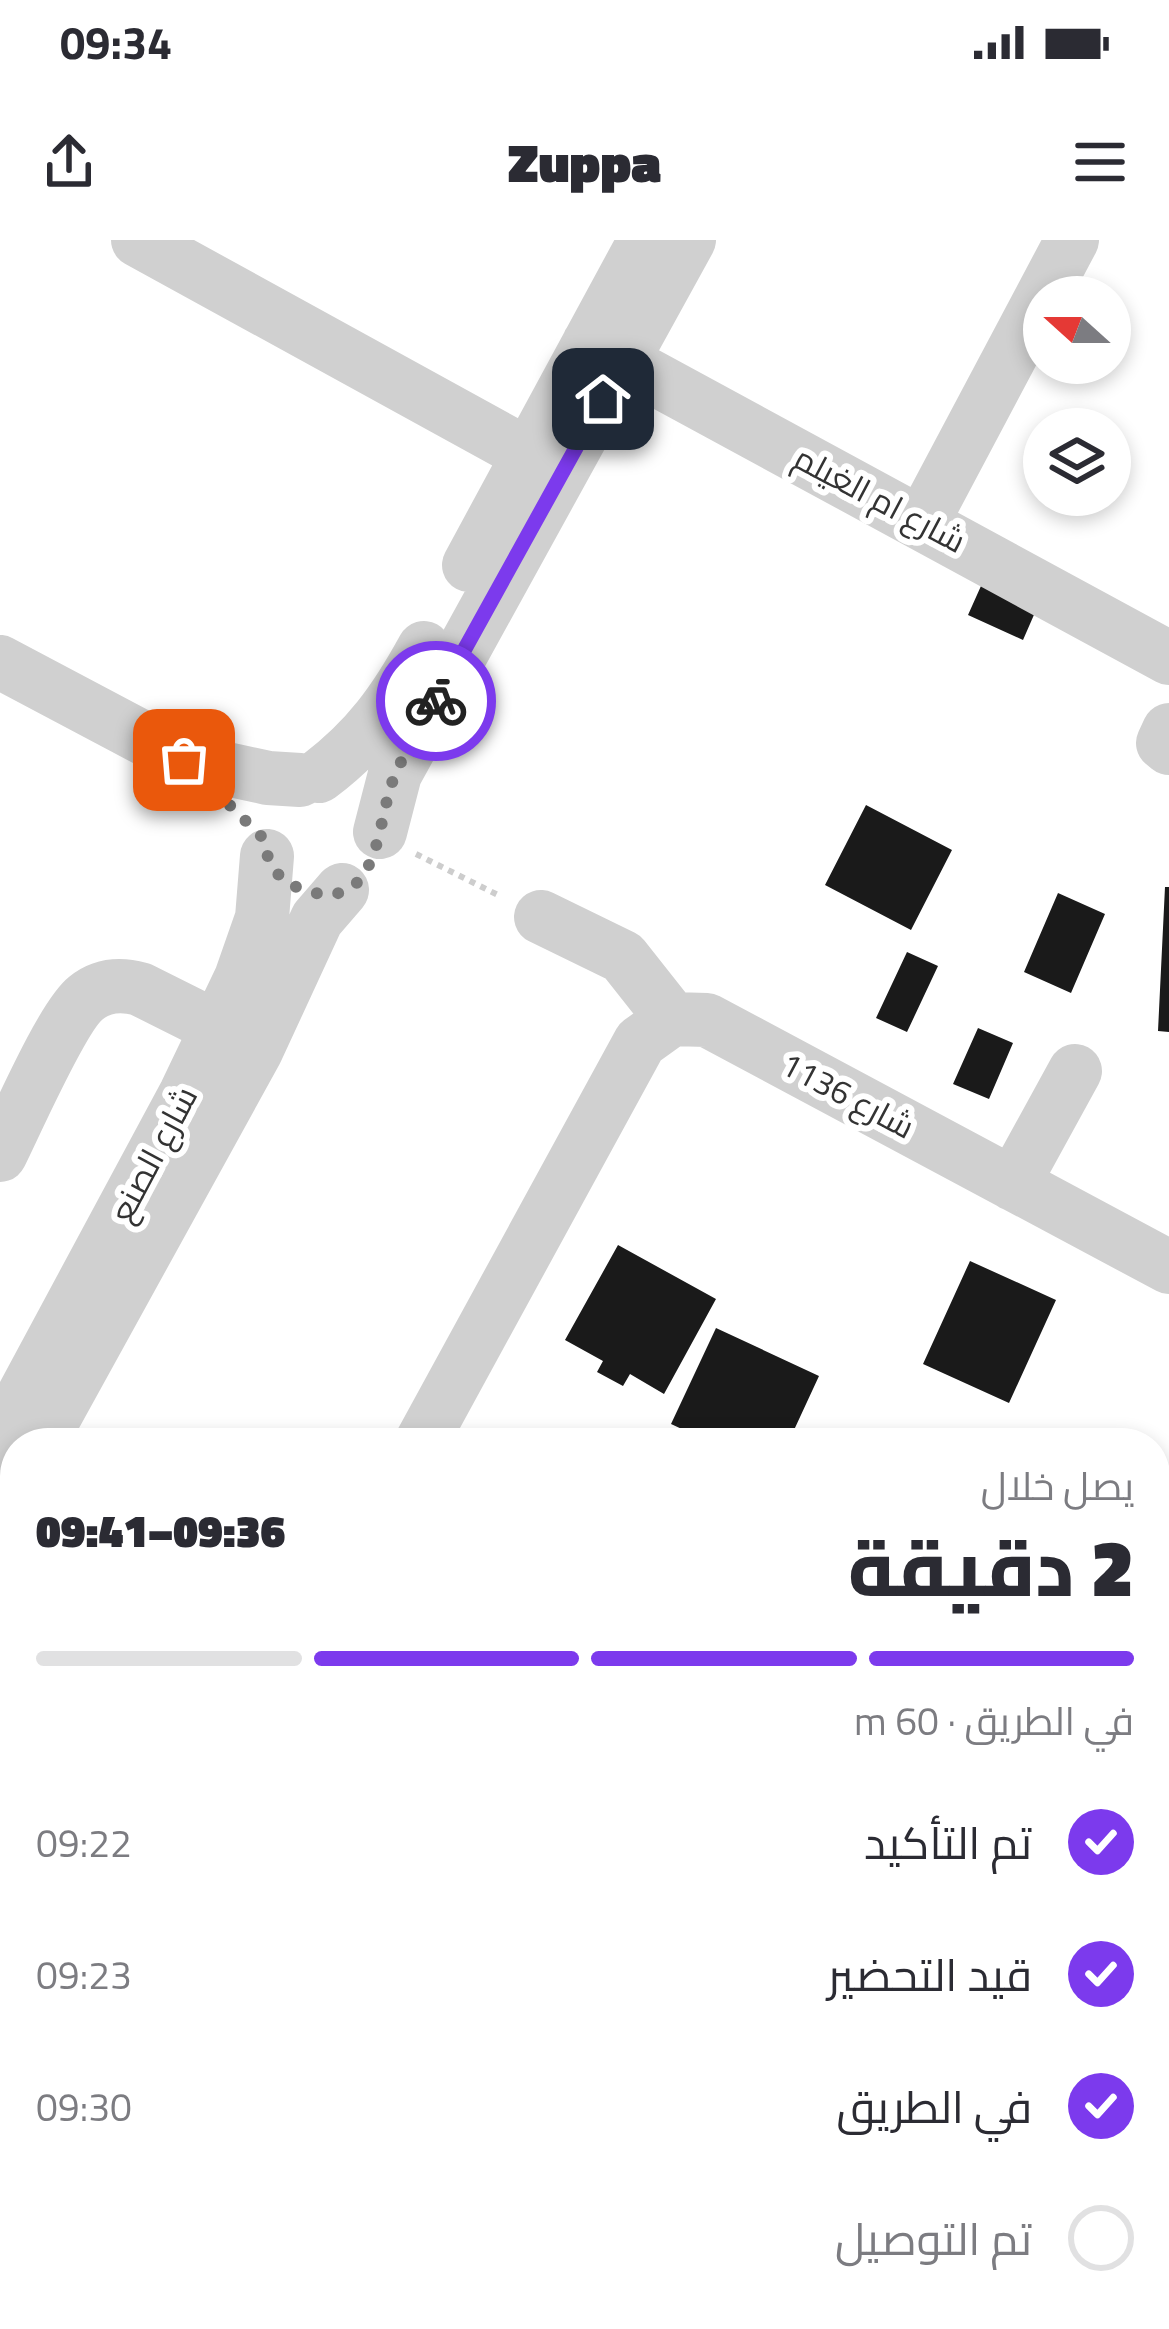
<!DOCTYPE html>
<html lang="ar">
<head>
<meta charset="utf-8">
<style>
	body { margin:0; font-family:"Titillium Web",Cairo,sans-serif; background:#f2f2f3; color:#2b2b33; direction:rtl; height:100vh; display:flex; flex-direction:column; font-size:45px; white-space:nowrap }
	* { box-sizing:border-box; margin:0 }
	p { font-size:39px; color:#7c7c81 }
	.icon { flex:none; width:66px; height:66px; fill:none; stroke:currentColor; stroke-width:2; stroke-linecap:round; stroke-linejoin:round }
	.map { position:relative; flex:1; overflow:hidden; direction:ltr }
	.details { position:absolute; left:0px; top:1188px; width:1170px; height:903px; display:flex; flex-direction:column; background:#fff; border-radius:48px 48px 0 0; box-shadow:0 6px 18px #0003; direction:rtl }
	.details>* { flex:none }
	.needle { width:78px; rotate:291deg }
	.buttons { position:absolute; left:1023px; top:36px; display:grid; gap:24px }
	.buttons a { display:grid; place-items:center; width:108px; height:108px; border-radius:50%; background:#fff; box-shadow:0 6px 18px #0003; font-size:60px }
	.pin { position:absolute; display:grid; place-items:center; width:102px; height:102px; color:#fff; margin:-51px; border-radius:24px; box-shadow:0 6px 18px #0006 }
	.courier { position:absolute; display:grid; place-items:center; width:120px; height:120px; margin:-60px; border:9px solid #7c3aed; border-radius:50%; background:#fff; color:#222; box-shadow:0 3px 15px #0007 }
	.overview em { font-style:normal; font-weight:800 }
	.overview div { display:flex; flex-direction:column-reverse }
	.overview { display:flex; align-items:center; justify-content:space-between; height:204px; padding:0 36px }
	h1 { font-size:78px; font-weight:800; line-height:90px }
	.bar { display:grid; grid-template-columns:repeat(4,1fr); gap:18px 12px; align-content:center; height:144px; padding:0 36px }
	.bar i { height:15px; border-radius:9px; background:#e1e1e2 }
	.bar .selected { background:#7c3aed }
	.bar p { grid-column:span 4 }
	ol { padding:0 36px; list-style:none }
	li { display:flex; align-items:center; gap:36px; height:132px }
	li p { margin-inline-start:auto }
	li .icon { padding:12px; border-radius:50%; background:#7c3aed; color:#fff; stroke-width:4 }
	li:last-child { color:#7c7c81 }
	li i { width:66px; height:66px; border:6px solid #e1e1e2; border-radius:50% }
	.status { display:flex; justify-content:space-between; align-items:center; height:84px; padding:0 60px; background:#fff; direction:ltr }
	.status svg { height:33px; fill:currentColor }
	header { display:flex; justify-content:space-between; align-items:center; height:156px; padding:0 36px; background:#fff; font-size:54px; font-weight:800 }
	.map>svg:first-child { display:block }
</style>
</head>
<body>
<div class="status"><b>09:34</b><svg viewBox="0 0 49 12"><path d="M0 12V9h3v3zM5 12V6h3v6zM10 12V3h3v9zM15 12V0h3v12zM26 1h20v11H26zM47 4h2v5h-2z"/></svg></div>
<header><svg class="icon" aria-label="menu" viewBox="0 0 24 24"><path d="M4 6h16M4 12h16M4 18h16"/></svg>Zuppa<svg class="icon" aria-label="share" viewBox="0 0 24 24"><path d="M12 15V3M7 8l5-5 5 5M5 13v7h14v-7"/></svg></header>
<div class="map">
<svg width="1169" height="2089" viewBox="0 0 1169 2089">
	<rect width="100%" height="100%" fill="#fff"/>
	<!-- building -->
	<path fill="#1a1a1a" d="M 985,337 L 1040,361 L 1023,400 L 968,375 Z
		M 866,565 L 952,610 L 911,690 L 825,645 Z
		M 1165,647 L 1169,647 L 1169,792 L 1158,791 Z
		M 1058,653 L 1105,674 L 1071,753 L 1024,732 Z
		M 907,712 L 938,726 L 907,792 L 876,778 Z
		M 978,788 L 1013,803 L 989,859 L 953,844 Z
		M 618,1005 L 716,1059 L 664,1154 L 630,1134 L 623,1146 L 597,1132 L 603,1121 L 565,1100 Z
		M 970,1021 L 1056,1060 L 1009,1163 L 923,1124 Z
		M 716,1088 L 819,1136 L 788,1203 L 712,1203 L 671,1184 Z
		M 1155,1305 L 1169,1311 L 1169,1439 L 1155,1432 Z"/>
	<g fill="none" stroke-linecap="round" stroke-linejoin="round">
		<!-- path -->
		<path stroke="#cdcdcd" stroke-width="6" stroke-dasharray="6 6" stroke-linecap="butt" d="M 416,614 L 500,656"/>
		<!-- minor -->
		<path stroke="#d0d0d0" stroke-width="54" d="M 138,0 L 529,215
			M 589,103 L 1169,418
			M 923,281 L 1072,0
			M 469,325 L 645,0
			M 0,422 L 185,520 L 268,538 L 300,540
			M 1169,490 L 1163,503 L 1169,508
			M 319,536 C 367,500 395,461 424,408
			M 380,592 L 395,534 L 689,0
			M 541,677 L 623,717 L 672,779
			M 672,779 L 707,780 L 1169,1027
			M 0,915 C 17,881 62,777 86,758 C 102,745 121,744 140,749 L 218,788
			M 1013,944 L 1075,831
			M 0,1199 L 186,853 L 241,738 L 262,678 L 267,616
			M 40,1203 L 256,811 L 317,679 L 342,650
			M 421,1203 L 640,802 L 672,779
			M 0,1276 L 15,1248
			M 1155,1636 L 1169,1644
			M 1155,1985 L 1169,1959
			M 0,1986 L 15,1994
			M 174,2076 L 199,2089
			M 857,2076 L 882,2089
			M 631,2089 L 638,2076
			M 1098,2089 L 1105,2076"/>
	</g>
	<g fill="none" stroke-linecap="round" stroke-linejoin="round">
		<!-- done -->
		<path stroke="#7a7a7a" stroke-width="12" stroke-dasharray="0 21.6" d="M 184,520 L 263,598 C 267,621 276,640 299,648 C 383,680 375,580 395,535 C 406,509 422,485 436,461"/>
		<!-- route -->
		<path stroke="#7c3aed" stroke-width="15" d="M 436,461 L 603,159"/>
	</g>
	<g text-anchor="middle" dominant-baseline="central" stroke-width="12" stroke-linejoin="round" paint-order="stroke">
		<!-- street labels -->
		<g font-size="33" fill="#333" stroke="#fff">
			<text transform="translate(880 259) rotate(28)">شارع ام الغيلم</text>
			<text transform="translate(848 855) rotate(28)">شارع 1136</text>
			<text transform="translate(153 914) rotate(-62)">شارع الصنع</text>
		</g>
	</g>
</svg>
<div class="buttons">
<a><svg class="needle" viewBox="-14 -14 28 28"><path d="M0-13l5 13h-10z" fill="#e53935"/><path d="M0 13l5-13h-10z" fill="#7c7c81"/></svg></a>
<a><svg class="icon" aria-label="layers" viewBox="0 0 24 24"><path d="M12 4l9 5-9 5-9-5zM3 14l9 5 9-5"/></svg></a>
</div>
<div class="pin" style="left:184px;top:520px;background:#ea580c"><svg class="icon" aria-label="bag" viewBox="0 0 24 24"><path d="M5 8h14l-1 12H6zM9 8a3 3 0 0 1 6 0"/></svg></div>
<div class="pin" style="left:603px;top:159px;background:#1f2937"><svg class="icon" aria-label="home" viewBox="0 0 24 24"><path d="M3 11l9-7 9 7M6 9v11h12V9"/></svg></div>
<div class="courier" style="left:436px;top:461px"><svg class="icon" aria-label="bike" viewBox="0 0 24 24"><circle cx="6" cy="16" r="4"/><circle cx="18" cy="16" r="4"/><path d="M6 16l4-8h5l3 8M10 8l3 8H6M13 5h3"/></svg></div>
<section class="details">
<div class="overview"><div><h1>2 دقيقة</h1><p>يصل خلال</p></div><em>09:36–09:41</em></div>
<div class="bar"><i class="selected"></i><i class="selected"></i><i class="selected"></i><i></i><p>في الطريق · 60 m</p></div>
<ol>
<li><svg class="icon" aria-label="check" viewBox="0 0 24 24"><path d="M5 12l5 5 9-10"/></svg>تم التأكيد<p>09:22</p></li>
<li><svg class="icon" aria-label="check" viewBox="0 0 24 24"><path d="M5 12l5 5 9-10"/></svg>قيد التحضير<p>09:23</p></li>
<li><svg class="icon" aria-label="check" viewBox="0 0 24 24"><path d="M5 12l5 5 9-10"/></svg>في الطريق<p>09:30</p></li>
<li><i></i>تم التوصيل</li>
</ol>
</section>
</div>
</body>
</html>
